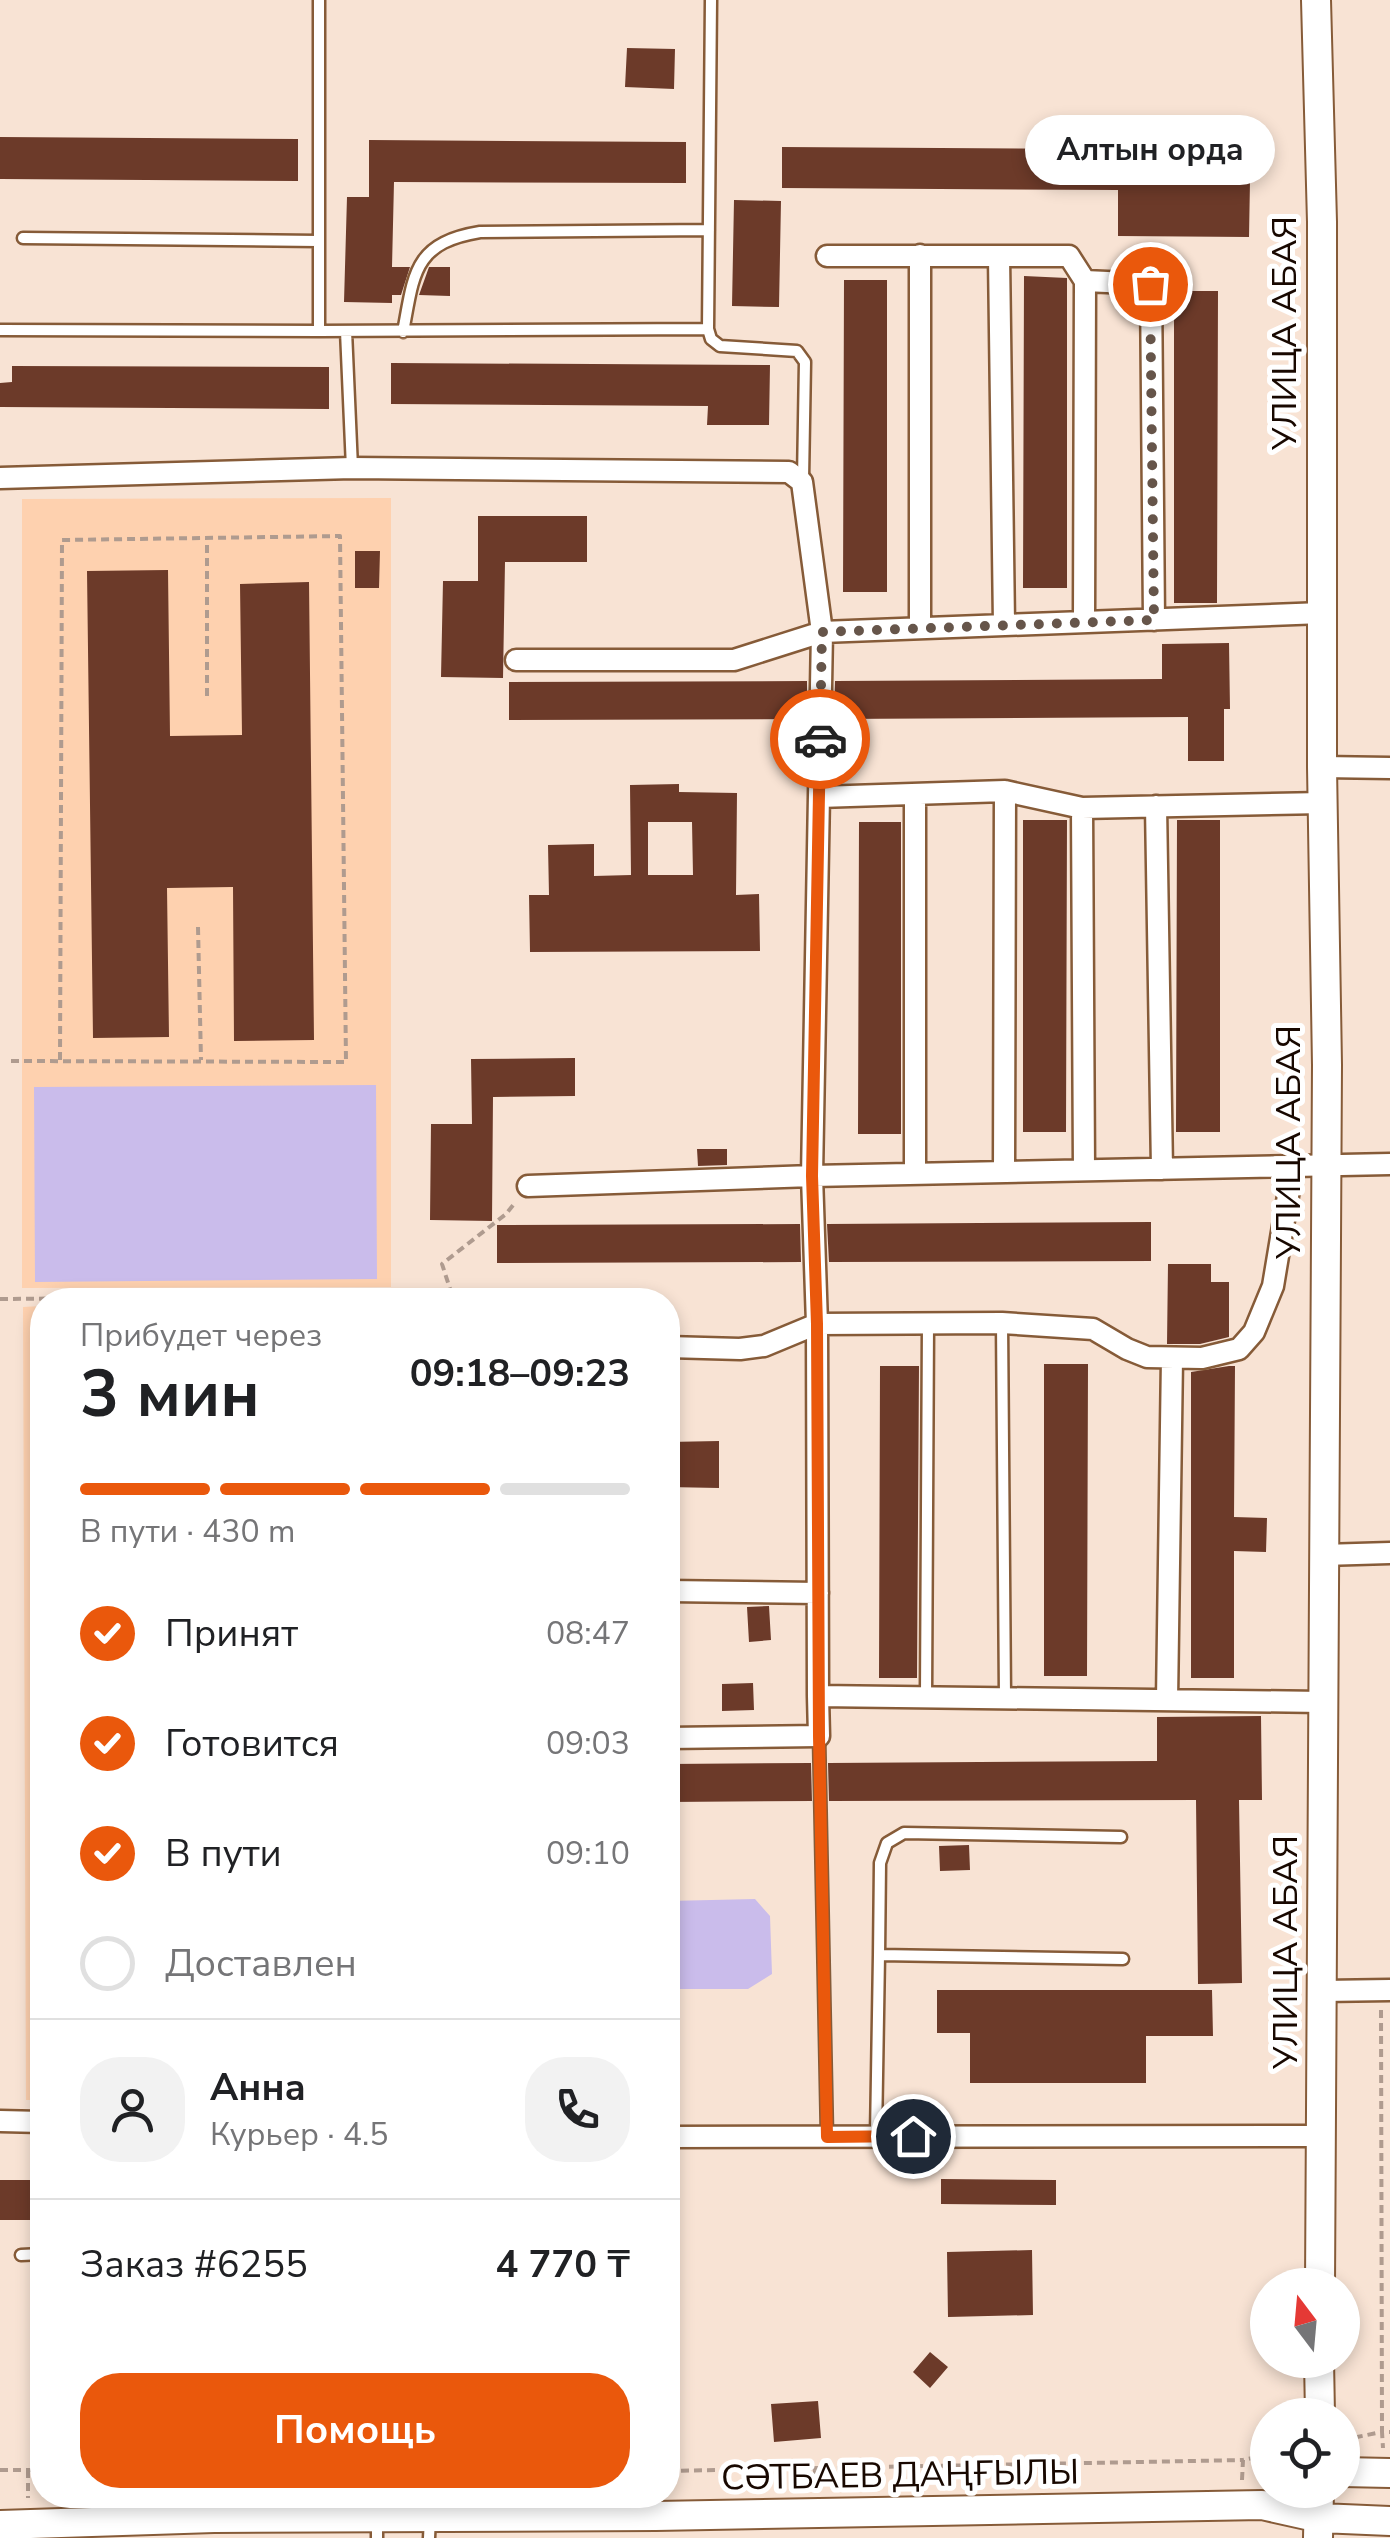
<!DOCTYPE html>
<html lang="ru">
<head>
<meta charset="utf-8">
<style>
	body { margin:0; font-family:"Nunito Sans",sans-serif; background:#f2f2f2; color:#202124; height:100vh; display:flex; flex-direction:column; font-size:38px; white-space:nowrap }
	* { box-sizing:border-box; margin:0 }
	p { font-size:32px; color:#757577 }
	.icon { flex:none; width:55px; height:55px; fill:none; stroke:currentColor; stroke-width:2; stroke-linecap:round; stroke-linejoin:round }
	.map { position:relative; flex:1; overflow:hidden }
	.sheet { position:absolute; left:30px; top:1288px; width:650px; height:1220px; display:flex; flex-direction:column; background:#fff; border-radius:40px; box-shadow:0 5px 15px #0003 }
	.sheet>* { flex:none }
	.needle { width:65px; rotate:344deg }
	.fabs { position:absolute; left:1250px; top:2268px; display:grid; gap:20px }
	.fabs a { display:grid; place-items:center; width:110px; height:110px; border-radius:50%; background:#fff; box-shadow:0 5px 15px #0003; font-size:50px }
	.pin { position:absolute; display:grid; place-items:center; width:85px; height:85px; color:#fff; margin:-42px; border:5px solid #fff; border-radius:50%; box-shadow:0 2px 10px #0007 }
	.courier { position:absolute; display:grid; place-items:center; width:100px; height:100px; margin:-50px; border:8px solid #ea580c; border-radius:50%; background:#fff; color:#222; box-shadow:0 2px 12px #0007 }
	.bubble { position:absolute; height:70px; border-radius:35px; background:#fff; box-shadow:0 5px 15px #0003; font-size:32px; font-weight:700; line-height:70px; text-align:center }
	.headline em { font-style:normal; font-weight:700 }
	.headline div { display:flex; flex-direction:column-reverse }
	.headline { display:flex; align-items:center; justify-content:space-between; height:170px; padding:0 50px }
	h1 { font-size:65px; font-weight:700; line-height:75px }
	.bar { display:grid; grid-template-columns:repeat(4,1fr); gap:15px 10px; align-content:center; height:120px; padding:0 50px }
	.bar i { height:12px; border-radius:8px; background:#e0e0e0 }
	.bar .current { background:#ea580c }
	.bar p { grid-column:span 4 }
	.line { display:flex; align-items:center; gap:25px; padding:0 50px; border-top:2px solid #e0e0e0 }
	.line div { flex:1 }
	.round { display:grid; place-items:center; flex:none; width:105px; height:105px; border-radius:40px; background:#f2f2f2 }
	ol { padding:0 50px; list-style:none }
	li { display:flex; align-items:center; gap:30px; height:110px }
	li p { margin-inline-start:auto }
	li .icon { padding:10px; border-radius:50%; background:#ea580c; color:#fff; stroke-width:4 }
	li:last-child { color:#757577 }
	li i { width:55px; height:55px; border:5px solid #e0e0e0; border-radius:50% }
	.primary-button { display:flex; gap:20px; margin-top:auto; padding:20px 50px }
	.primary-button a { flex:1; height:115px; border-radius:40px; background:#ea580c; color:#fff; font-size:40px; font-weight:700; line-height:115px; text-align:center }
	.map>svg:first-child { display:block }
</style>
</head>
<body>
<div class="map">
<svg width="1390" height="2538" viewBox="0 0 1390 2538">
	<rect width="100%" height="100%" fill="#f8e3d4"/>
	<!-- built -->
	<path fill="#fed1af" d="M 391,498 L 391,1287 L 22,1288 L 22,499 Z
		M 42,1306 L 42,2100 L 26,2100 L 23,1307 Z"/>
	<!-- green -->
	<path fill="#cabceb" d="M 376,1085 L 377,1279 L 35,1282 L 34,1087 Z
		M 755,1899 L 770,1916 L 772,1974 L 748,1989 L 668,1989 L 668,1901 Z"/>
	<!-- building -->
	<path fill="#6c3a29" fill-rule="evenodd" d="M 627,48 L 675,49 L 674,89 L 625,87 Z
		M 1119,123 L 1251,125 L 1249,237 L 1118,236 L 1118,190 L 782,188 L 782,147 L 1119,149 Z
		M 0,137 L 298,139 L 298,181 L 0,179 Z
		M 369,140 L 686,142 L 686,183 L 394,182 L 392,267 L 410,267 L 401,295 L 392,295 L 392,303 L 344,302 L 347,197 L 369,197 Z
		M 734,200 L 781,201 L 779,307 L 732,306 Z
		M 429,267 L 450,267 L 450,296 L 419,295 Z
		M 1024,276 L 1067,278 L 1067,588 L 1023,588 Z
		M 844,280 L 887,280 L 887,592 L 843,592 Z
		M 1174,291 L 1218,291 L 1217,603 L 1174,603 Z
		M 391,363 L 770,365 L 769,425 L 707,425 L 708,406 L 391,404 Z
		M 12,366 L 329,367 L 329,409 L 0,407 L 0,383 L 12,382 Z
		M 478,516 L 587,516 L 587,562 L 505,562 L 503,678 L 441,677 L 443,581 L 478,581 Z
		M 355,551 L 380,551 L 379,588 L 355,588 Z
		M 168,570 L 170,736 L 242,735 L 240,584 L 309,582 L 314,1040 L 234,1041 L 233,887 L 167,888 L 169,1037 L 93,1038 L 87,571 Z
		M 1229,643 L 1230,709 L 1224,709 L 1224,761 L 1188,761 L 1188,717 L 834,719 L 835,681 L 1162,679 L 1162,644 Z
		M 807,681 L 807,719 L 509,720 L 509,682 Z
		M 679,784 L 679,792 L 737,793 L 736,895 L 759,894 L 760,951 L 530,952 L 529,895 L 549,895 L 548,845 L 594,844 L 594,876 L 631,875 L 630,785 ZM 648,822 L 692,822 L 693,875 L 648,875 Z
		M 1023,820 L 1067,820 L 1066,1132 L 1023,1132 Z
		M 1177,820 L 1220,820 L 1220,1132 L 1176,1132 Z
		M 859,822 L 901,822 L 901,1134 L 858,1134 Z
		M 575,1058 L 575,1096 L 493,1097 L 492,1221 L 430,1220 L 431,1124 L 472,1124 L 471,1059 Z
		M 697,1149 L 727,1149 L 727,1165 L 698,1166 Z
		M 1151,1222 L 1151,1261 L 829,1262 L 827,1224 Z
		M 800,1224 L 801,1262 L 497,1263 L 497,1225 Z
		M 1168,1264 L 1211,1264 L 1211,1282 L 1229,1282 L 1229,1337 L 1200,1344 L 1167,1344 Z
		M 1044,1364 L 1088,1364 L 1087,1676 L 1044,1676 Z
		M 880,1366 L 919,1366 L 917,1678 L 879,1678 Z
		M 1229,1366 L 1235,1366 L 1234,1517 L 1267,1518 L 1266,1552 L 1234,1551 L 1234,1678 L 1191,1678 L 1191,1372 Z
		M 719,1441 L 719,1488 L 668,1487 L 668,1442 Z
		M 769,1606 L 771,1640 L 749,1642 L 747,1607 Z
		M 753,1683 L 754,1710 L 722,1711 L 722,1684 Z
		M 1261,1716 L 1262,1800 L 1239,1800 L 1242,1983 L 1198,1984 L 1196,1800 L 829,1801 L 828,1763 L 1157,1761 L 1157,1717 Z
		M 811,1763 L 812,1801 L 668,1802 L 668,1764 Z
		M 969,1845 L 970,1870 L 940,1871 L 939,1846 Z
		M 937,1990 L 1212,1990 L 1213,2036 L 1146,2036 L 1146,2083 L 970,2083 L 970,2033 L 937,2033 Z
		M 941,2179 L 1056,2180 L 1056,2205 L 941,2204 Z
		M 0,2180 L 42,2180 L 42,2220 L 0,2220 Z
		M 1032,2250 L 1033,2315 L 948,2317 L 947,2252 Z
		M 930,2352 L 948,2367 L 930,2388 L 913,2372 Z
		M 818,2401 L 821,2438 L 774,2442 L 771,2404 Z"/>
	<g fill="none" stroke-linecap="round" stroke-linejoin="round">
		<defs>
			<path id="lane" d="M 711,0 L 708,329 L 711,339 L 720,346 L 797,351 L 805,362 L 803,479
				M 23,238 L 318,241
				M 0,330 L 319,331 L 319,0
				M 319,331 L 708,329
				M 346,331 L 352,468
				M 403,332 C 414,274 413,243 480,232 L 709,230
				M 1002,1323 L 1005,1697
				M 926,1697 L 928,1324
				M 819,1736 L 827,2136
				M 879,1955 L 880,1863 L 887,1843 L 904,1833 L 1121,1837
				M 876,2136 L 879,1955 L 1123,1959
				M 21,2255 L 42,2254
				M 212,2495 L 214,2517
				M 656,2515 L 656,2495
				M 377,2538 L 377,2519
				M 429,2538 L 430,2518"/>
			<path id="street" d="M 827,256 L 1069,256 L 1085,281 L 1151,284 L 1154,620
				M 999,257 L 1004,624
				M 0,478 L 352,468 L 789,472 L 802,482 L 822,632 L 1322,613
				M 1084,622 L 1085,281
				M 920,626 L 920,255
				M 516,660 L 734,660 L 822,632 L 812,1176 L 817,1324 L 764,1346 L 740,1349 L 668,1347
				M 1322,767 L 1390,768
				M 819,797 L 1005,791 L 1082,808 L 1323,803
				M 1156,806 L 1162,1169
				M 1082,808 L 1084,1170
				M 1293,1166 L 1273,1286 L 1254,1332 L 1239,1349 L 1202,1358 L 1147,1357 L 1127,1349 L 1093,1329 L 1002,1323 L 817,1324 L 818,1696 L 1323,1702
				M 1004,1172 L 1005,791
				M 915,1174 L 915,795
				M 528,1186 L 812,1176 L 1390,1164
				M 1323,1555 L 1390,1553
				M 668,1591 L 818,1593
				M 1167,1700 L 1172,1358
				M 668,1738 L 819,1736 L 818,1696
				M 1323,1991 L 1390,1990
				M 0,2121 L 42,2122
				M 668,2137 L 1323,2136"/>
			<path id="secondary" d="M 1316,0 L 1322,222 L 1322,767 L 1327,1065 L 1320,2285
				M 1319,2360 L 1320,2415
				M 1342,2472 L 1390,2473
				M 0,2525 L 214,2518 L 656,2516 L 1262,2505 L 1320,2518 L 1390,2521
				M 1318,2538 L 1319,2490"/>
		</defs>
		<!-- lane casing -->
		<use href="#lane" stroke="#865b38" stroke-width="15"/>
		<!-- street casing -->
		<use href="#street" stroke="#865b38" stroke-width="25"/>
		<!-- secondary casing -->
		<use href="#secondary" stroke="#865b38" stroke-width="32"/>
		<!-- path -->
		<path stroke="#af9b8f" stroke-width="4" stroke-dasharray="8 5" stroke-linecap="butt" d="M 207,696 L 207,538
			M 198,927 L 201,1060
			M 11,1061 L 346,1062 L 340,536 L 62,540 L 60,1060
			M 452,1295 L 442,1264 L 506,1214 L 514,1204
			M 0,1299 L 452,1295 L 467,1300
			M 1381,2010 L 1382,2432 L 1390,2432
			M 1342,2440 L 1382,2432 L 1383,2448
			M 815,2468 L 815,2488
			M 0,2470 L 42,2470
			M 28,2470 L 28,2498
			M 668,2471 L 1243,2460
			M 1242,2480 L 1243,2460 L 1268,2455"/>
		<!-- lane -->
		<use href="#lane" stroke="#fff" stroke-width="10"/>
		<!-- street -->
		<use href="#street" stroke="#fff" stroke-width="20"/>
		<!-- secondary -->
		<use href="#secondary" stroke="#fff" stroke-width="28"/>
	</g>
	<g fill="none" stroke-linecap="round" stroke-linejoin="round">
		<!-- done -->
		<path stroke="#66554a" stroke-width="10" stroke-dasharray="0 18" d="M 820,739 L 822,632 L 1154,620 L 1150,284"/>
		<!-- route -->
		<path stroke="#ea580c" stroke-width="12" d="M 820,739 L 812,1176 L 817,1324 L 819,1736 L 827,2137 L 913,2136"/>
	</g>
	<g text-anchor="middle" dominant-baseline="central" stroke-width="10" stroke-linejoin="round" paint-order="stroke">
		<!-- street labels -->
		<g font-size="35" fill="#180800" stroke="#fff">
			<text transform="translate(1284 333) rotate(-90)">УЛИЦА АБАЯ</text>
			<text transform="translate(1288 1142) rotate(-90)">УЛИЦА АБАЯ</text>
			<text transform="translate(1285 1952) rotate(-90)">УЛИЦА АБАЯ</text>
			<text transform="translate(900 2475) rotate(-1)">СӘТБАЕВ ДАҢҒЫЛЫ</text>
		</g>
	</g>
</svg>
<div class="fabs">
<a><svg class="needle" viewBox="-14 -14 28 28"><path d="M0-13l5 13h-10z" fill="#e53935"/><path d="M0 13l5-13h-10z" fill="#757577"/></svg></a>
<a><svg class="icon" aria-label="locate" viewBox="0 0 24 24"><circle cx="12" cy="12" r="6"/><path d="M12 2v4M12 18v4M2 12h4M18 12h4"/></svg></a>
</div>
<div class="pin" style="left:1150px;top:284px;background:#ea580c"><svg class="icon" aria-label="bag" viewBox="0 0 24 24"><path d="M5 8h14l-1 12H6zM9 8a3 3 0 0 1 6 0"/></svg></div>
<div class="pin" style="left:913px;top:2136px;background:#1f2937"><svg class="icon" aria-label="home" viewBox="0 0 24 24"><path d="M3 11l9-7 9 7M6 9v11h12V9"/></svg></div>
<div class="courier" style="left:820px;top:739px"><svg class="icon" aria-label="car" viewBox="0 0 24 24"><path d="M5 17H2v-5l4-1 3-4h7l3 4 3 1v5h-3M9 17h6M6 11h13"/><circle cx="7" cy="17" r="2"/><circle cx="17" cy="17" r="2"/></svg></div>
<div class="bubble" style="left:1025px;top:115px;width:250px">Алтын орда</div>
<section class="sheet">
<div class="headline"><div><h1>3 мин</h1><p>Прибудет через</p></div><em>09:18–09:23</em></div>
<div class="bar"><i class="current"></i><i class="current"></i><i class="current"></i><i></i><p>В пути · 430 m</p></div>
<ol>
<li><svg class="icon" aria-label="check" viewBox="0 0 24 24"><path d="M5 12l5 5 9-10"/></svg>Принят<p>08:47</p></li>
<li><svg class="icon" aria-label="check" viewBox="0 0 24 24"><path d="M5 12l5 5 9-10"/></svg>Готовится<p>09:03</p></li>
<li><svg class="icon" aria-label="check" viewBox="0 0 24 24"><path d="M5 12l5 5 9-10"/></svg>В пути<p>09:10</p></li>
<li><i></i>Доставлен</li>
</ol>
<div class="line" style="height:180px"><a class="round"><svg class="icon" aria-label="person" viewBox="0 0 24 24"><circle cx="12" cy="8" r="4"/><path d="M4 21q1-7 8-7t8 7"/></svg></a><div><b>Анна</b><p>Курьер · 4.5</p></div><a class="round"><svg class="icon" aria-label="phone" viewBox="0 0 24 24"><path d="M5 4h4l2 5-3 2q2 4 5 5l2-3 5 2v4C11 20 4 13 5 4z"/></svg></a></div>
<div class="line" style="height:130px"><div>Заказ #6255</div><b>4 770 ₸</b></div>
<div class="primary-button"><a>Помощь</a></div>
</section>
</div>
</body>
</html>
